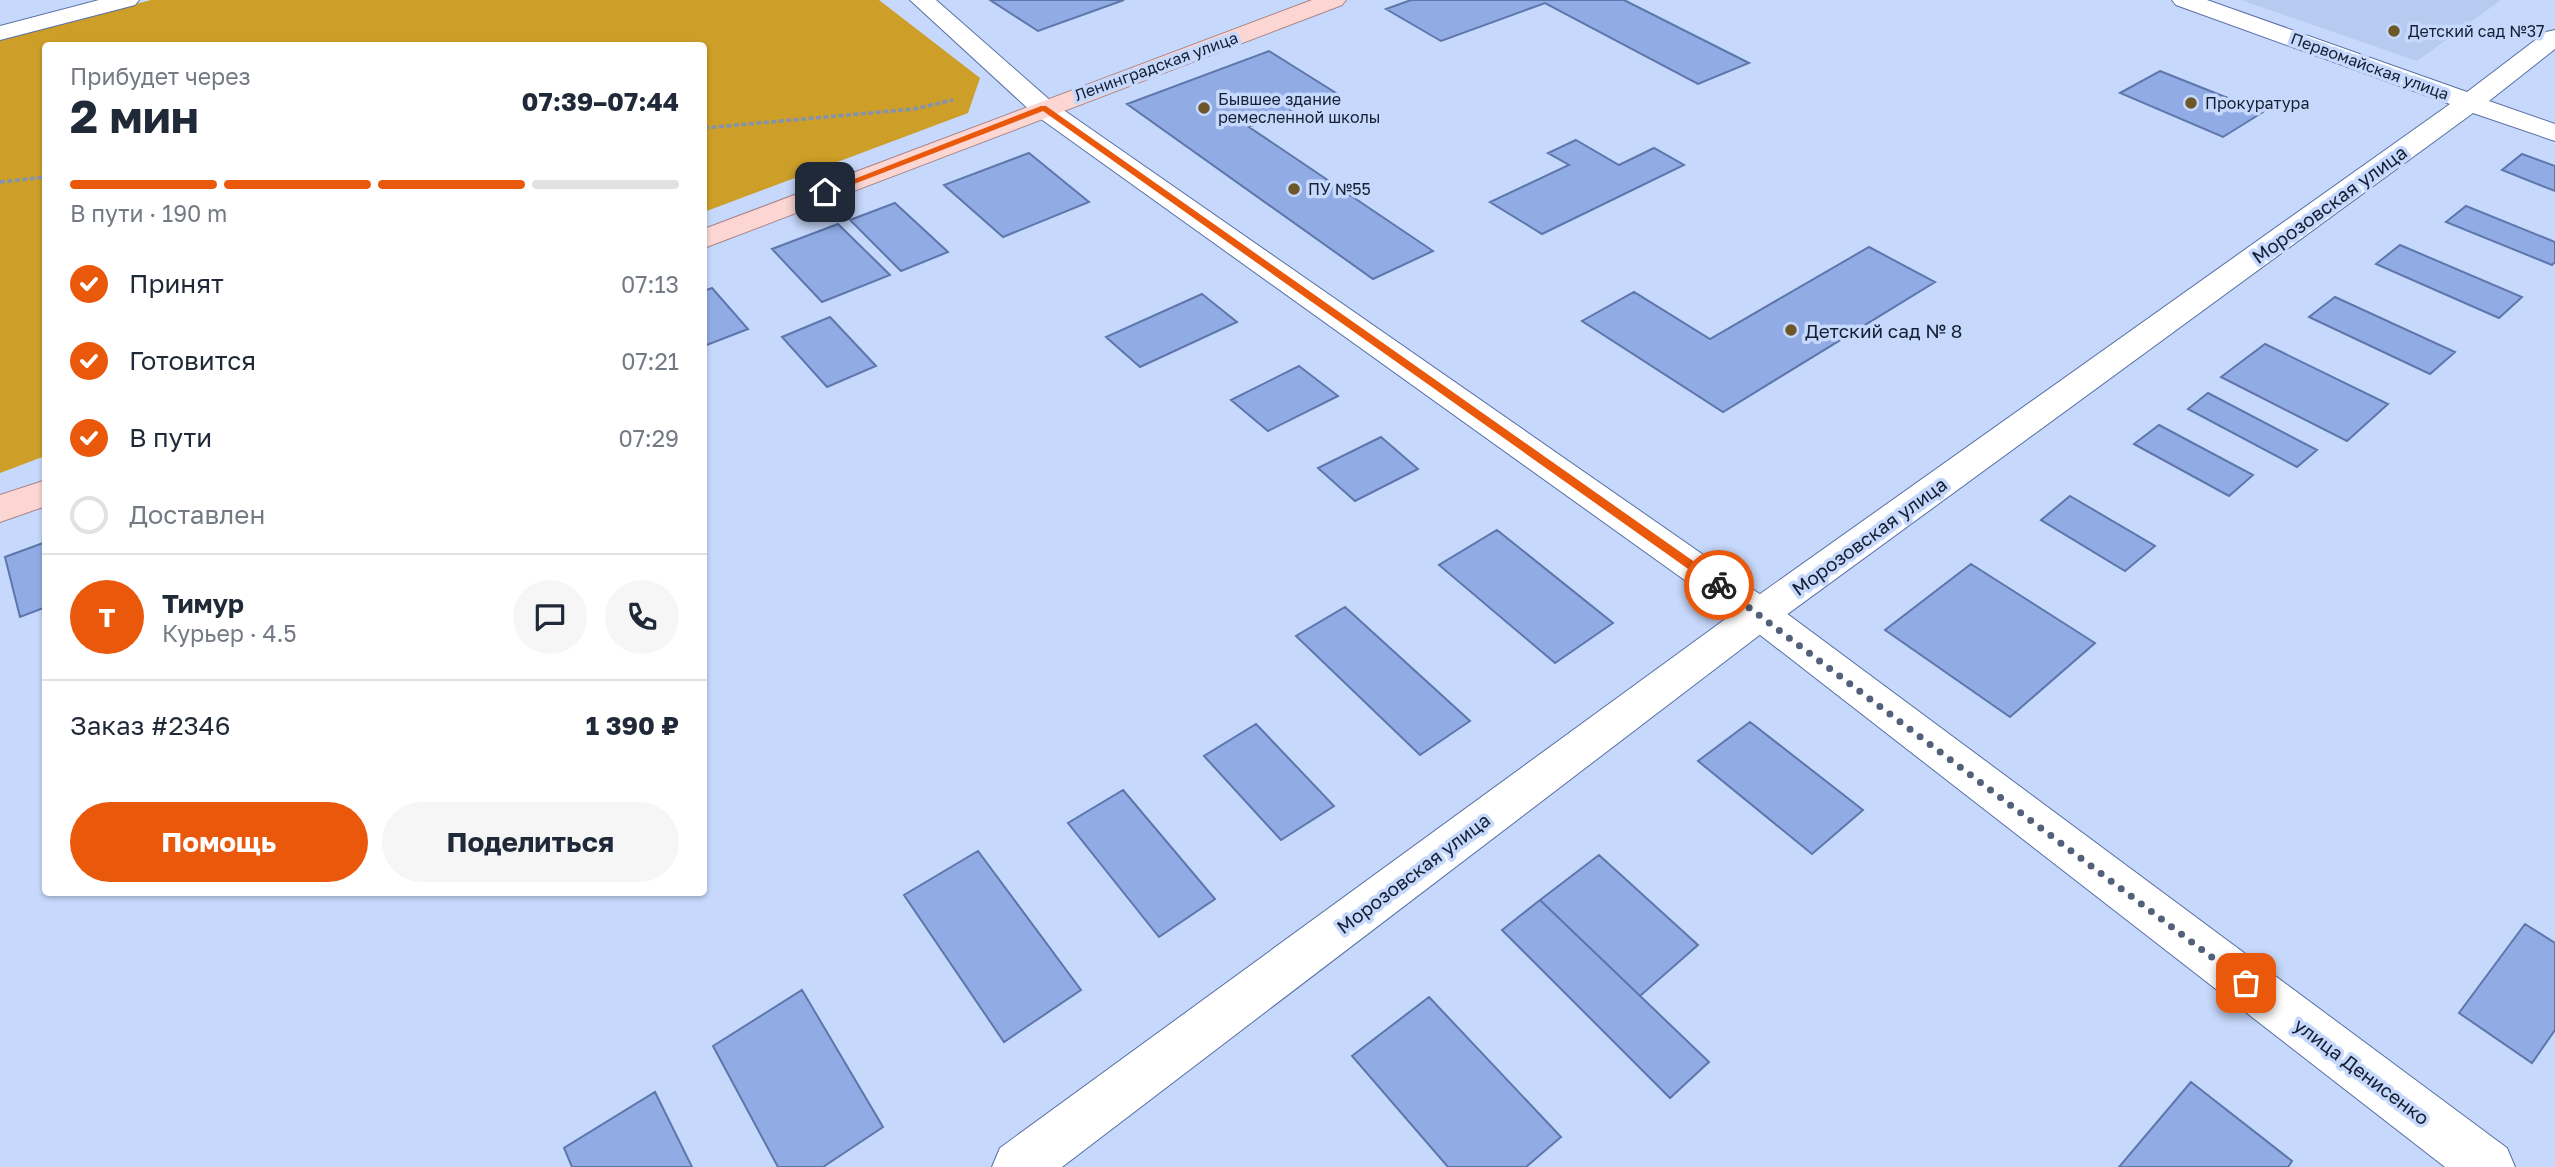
<!DOCTYPE html>
<html lang="ru">
<head>
<meta charset="utf-8">
<style>
	body { margin:0; font-family:"Golos Text",sans-serif; background:#f6f6f7; color:#1f2937; height:100vh; display:flex; flex-direction:column; font-size:26px; white-space:nowrap }
	* { box-sizing:border-box; margin:0 }
	p { font-size:23px; color:#747a83 }
	.icon { flex:none; width:38px; height:38px; fill:none; stroke:currentColor; stroke-width:2; stroke-linecap:round; stroke-linejoin:round }
	.map { position:relative; flex:1; overflow:hidden }
	.sheet { position:absolute; left:42px; top:42px; width:665px; height:854px; display:flex; flex-direction:column; background:#fff; border-radius:7px; box-shadow:0 2px 5px #0004 }
	.sheet>* { flex:none }
	.pin { position:absolute; display:grid; place-items:center; width:60px; height:60px; color:#fff; margin:-30px; border-radius:14px; box-shadow:0 4px 10px #0006 }
	.courier { position:absolute; display:grid; place-items:center; width:70px; height:70px; margin:-35px; border:5px solid #ea580c; border-radius:50%; background:#fff; color:#222; box-shadow:0 2px 9px #0007 }
	.overview em { font-style:normal; font-weight:700 }
	.overview div { display:flex; flex-direction:column-reverse }
	.overview { display:flex; align-items:center; justify-content:space-between; height:119px; padding:0 28px }
	h1 { font-size:46px; font-weight:700; line-height:52px }
	.bar { display:grid; grid-template-columns:repeat(4,1fr); gap:10px 7px; align-content:center; height:84px; padding:0 28px }
	.bar i { height:9px; border-radius:5px; background:#e0e1e3 }
	.bar .selected { background:#ea580c }
	.bar p { grid-column:span 4 }
	.line { display:flex; align-items:center; gap:18px; padding:0 28px; border-top:2px solid #e0e1e3 }
	.line div { flex:1 }
	.round { display:grid; place-items:center; flex:none; width:74px; height:74px; border-radius:37px; background:#f6f6f7 }
	ol { padding:0 28px; list-style:none }
	li { display:flex; align-items:center; gap:21px; height:77px }
	li p { margin-inline-start:auto }
	li .icon { padding:7px; border-radius:50%; background:#ea580c; color:#fff; stroke-width:4 }
	li:last-child { color:#747a83 }
	li i { width:38px; height:38px; border:4px solid #e0e1e3; border-radius:50% }
	.primary-button { display:flex; gap:14px; margin-top:auto; padding:14px 28px }
	.primary-button a { flex:1; height:80px; border-radius:42px; background:#ea580c; color:#fff; font-size:28px; font-weight:700; line-height:80px; text-align:center }
	.primary-button a+a { background:#f6f6f7; color:#1f2937 }
	.map>svg:first-child { display:block }
</style>
</head>
<body>
<div class="map">
<svg width="2555" height="1167" viewBox="0 0 2555 1167">
	<rect width="100%" height="100%" fill="#c6d8fb"/>
	<!-- built -->
	<path fill="#b7caf0" d="M 2241,0 L 2501,0 L 2417,61 Z"/>
	<!-- green -->
	<path fill="#cd9e28" d="M 151,0 L 879,0 L 980,78 L 968,113 L 704,212 L 704,46 L 46,46 L 45,456 L 0,473 L 0,39 Z"/>
	<!-- building -->
	<path fill="#91ace5" stroke="#5d76ab" stroke-width="2" d="M 990,0 L 1124,0 L 1038,31 Z
		M 1411,0 L 1624,0 L 1749,63 L 1698,84 L 1545,3 L 1441,41 L 1386,9 Z
		M 1269,51 L 1336,93 L 1249,127 L 1433,251 L 1373,279 L 1127,104 Z
		M 2160,71 L 2263,112 L 2223,137 L 2120,93 Z
		M 1576,140 L 1619,165 L 1654,148 L 1684,165 L 1542,234 L 1490,202 L 1569,165 L 1548,153 Z
		M 1029,153 L 1089,202 L 1003,237 L 944,185 Z
		M 2522,154 L 2555,166 L 2555,191 L 2502,170 Z
		M 895,203 L 948,252 L 901,271 L 850,220 Z
		M 2466,206 L 2555,242 L 2555,262 L 2552,265 L 2446,222 Z
		M 838,224 L 890,275 L 822,302 L 772,249 Z
		M 2400,245 L 2522,297 L 2499,318 L 2376,264 Z
		M 1869,247 L 1935,282 L 1723,412 L 1582,321 L 1634,292 L 1710,339 Z
		M 712,288 L 748,329 L 704,346 L 704,291 Z
		M 1202,294 L 1237,322 L 1140,367 L 1106,337 Z
		M 2335,297 L 2455,352 L 2430,374 L 2309,317 Z
		M 830,317 L 876,366 L 827,387 L 782,337 Z
		M 2265,344 L 2388,404 L 2347,441 L 2221,377 Z
		M 1299,366 L 1338,396 L 1268,431 L 1231,400 Z
		M 2208,393 L 2317,450 L 2297,467 L 2188,409 Z
		M 2159,425 L 2253,475 L 2229,496 L 2134,444 Z
		M 1381,437 L 1418,469 L 1355,501 L 1318,468 Z
		M 2070,496 L 2155,546 L 2125,571 L 2041,520 Z
		M 1497,530 L 1613,623 L 1555,663 L 1439,565 Z
		M 46,542 L 46,607 L 20,617 L 5,557 Z
		M 1971,564 L 2095,643 L 2010,717 L 1885,630 Z
		M 1345,607 L 1470,721 L 1420,755 L 1296,636 Z
		M 1750,722 L 1863,810 L 1812,854 L 1698,761 Z
		M 1256,724 L 1334,806 L 1281,840 L 1204,756 Z
		M 1123,790 L 1215,899 L 1159,937 L 1068,823 Z
		M 978,851 L 1081,990 L 1004,1042 L 904,895 Z
		M 1599,855 L 1698,945 L 1640,996 L 1540,900 Z
		M 1540,900 L 1709,1062 L 1670,1098 L 1502,930 Z
		M 2525,924 L 2555,943 L 2555,1030 L 2532,1063 L 2459,1013 Z
		M 802,990 L 883,1127 L 823,1167 L 778,1167 L 713,1046 Z
		M 1429,997 L 1561,1137 L 1526,1167 L 1448,1167 L 1352,1056 Z
		M 2191,1082 L 2292,1161 L 2288,1167 L 2119,1167 Z
		M 655,1092 L 692,1167 L 572,1167 L 564,1148 Z"/>
	<g fill="none" stroke-linecap="round" stroke-linejoin="round">
		<defs>
			<path id="minor" d="M 99,0 L 139,0 L 135,5 L 0,40 L 0,26 Z
				M 910,0 L 936,0 L 1052,102 L 1056,108 L 1052,114 L 1043,116 L 1034,114 Z
				M 2172,0 L 2207,0 L 2467,92 L 2546,32 L 2555,30 L 2555,49 L 2489,101 L 2555,124 L 2555,141 L 2473,113 L 1774,624 L 1062,1167 L 992,1167 L 1000,1148 L 1746,604 L 2450,104 L 2176,5 Z"/>
			<path id="tertiary" d="M 1043,100 L 1052,102 L 1774,604 L 2507,1148 L 2515,1167 L 2445,1167 L 1746,624 L 1034,114 L 1030,108 L 1034,102 Z"/>
			<path id="primary" d="M 1312,0 L 1346,0 L 1342,5 L 704,248 L 704,229 Z
				M 46,480 L 46,506 L 0,522 L 0,495 Z"/>
		</defs>
		<!-- minor casing -->
		<use href="#minor" stroke="#5870a5" stroke-width="2"/>
		<!-- tertiary casing -->
		<use href="#tertiary" stroke="#5870a5" stroke-width="2"/>
		<!-- primary casing -->
		<use href="#primary" stroke="#a98488" stroke-width="2"/>
		<!-- path -->
		<path stroke="#8392af" stroke-width="3.5" stroke-dasharray="5 2.5" stroke-linecap="butt" d="M 704,128 L 914,109 L 953,100
			M 0,182 L 46,177"/>
		<!-- minor -->
		<use href="#minor" fill="#fff" fill-rule="evenodd"/>
		<!-- tertiary -->
		<use href="#tertiary" fill="#fff" fill-rule="evenodd"/>
		<!-- primary -->
		<use href="#primary" fill="#fbd6d3" fill-rule="evenodd"/>
	</g>
	<!-- route -->
	<path fill="#ea580c" d="M 1041,106 L 1046,106 L 1723,582 L 1723,588 L 1715,588 L 1043,111 L 828,194 L 821,192 Z"/>
	<g fill="none" stroke-linecap="round" stroke-linejoin="round">
		<!-- done -->
		<path stroke="#53607a" stroke-width="7" stroke-dasharray="0 12.6" d="M 1719,585 L 2246,983"/>
	</g>
	<!-- markers -->
	<g fill="#6d5727" stroke="#c6d8fb" stroke-width="2.5">
		<circle cx="2394" cy="31" r="7"/>
		<circle cx="2191" cy="103" r="7"/>
		<circle cx="1204" cy="108" r="7"/>
		<circle cx="1294" cy="189" r="7"/>
		<circle cx="1791" cy="330" r="7"/>
	</g>
	<g text-anchor="middle" dominant-baseline="central" stroke-width="7" stroke-linejoin="round" paint-order="stroke">
		<!-- far-poi labels -->
		<g font-size="16" fill="#151f34" stroke="#c6d8fb" text-anchor="start">
			<text x="2408" y="31">Детский сад №37</text>
			<text x="1218" y="99">Бывшее здание<tspan x="1218" dy="18">ремесленной школы</tspan></text>
			<text x="2205" y="103">Прокуратура</text>
			<text x="1308" y="189">ПУ №55</text>
		</g>
		<!-- far-street labels -->
		<g font-size="16" fill="#151f34" stroke="#c6d8fb">
			<text transform="translate(1156 66) rotate(-20)">Ленинградская улица</text>
			<text transform="translate(2370 66) rotate(20)">Первомайская улица</text>
		</g>
		<!-- street labels -->
		<g font-size="19" fill="#151f34" stroke="#c6d8fb">
			<text transform="translate(2329 204) rotate(-36)">Морозовская улица</text>
			<text transform="translate(1869 536) rotate(-36)">Морозовская улица</text>
			<text transform="translate(1413 873) rotate(-37)">Морозовская улица</text>
			<text transform="translate(2362 1071) rotate(37)">улица Денисенко</text>
		</g>
		<!-- poi labels -->
		<g font-size="19" fill="#151f34" stroke="#c6d8fb" text-anchor="start">
			<text x="1805" y="330">Детский сад № 8</text>
		</g>
	</g>
</svg>
<div class="pin" style="left:2246px;top:983px;background:#ea580c"><svg class="icon" aria-label="bag" viewBox="0 0 24 24"><path d="M5 8h14l-1 12H6zM9 8a3 3 0 0 1 6 0"/></svg></div>
<div class="pin" style="left:825px;top:192px;background:#1f2937"><svg class="icon" aria-label="home" viewBox="0 0 24 24"><path d="M3 11l9-7 9 7M6 9v11h12V9"/></svg></div>
<div class="courier" style="left:1719px;top:585px"><svg class="icon" aria-label="bike" viewBox="0 0 24 24"><circle cx="6" cy="16" r="4"/><circle cx="18" cy="16" r="4"/><path d="M6 16l4-8h5l3 8M10 8l3 8H6M13 5h3"/></svg></div>
<section class="sheet">
<div class="overview"><div><h1>2 мин</h1><p>Прибудет через</p></div><em>07:39–07:44</em></div>
<div class="bar"><i class="selected"></i><i class="selected"></i><i class="selected"></i><i></i><p>В пути · 190 m</p></div>
<ol>
<li><svg class="icon" aria-label="check" viewBox="0 0 24 24"><path d="M5 12l5 5 9-10"/></svg>Принят<p>07:13</p></li>
<li><svg class="icon" aria-label="check" viewBox="0 0 24 24"><path d="M5 12l5 5 9-10"/></svg>Готовится<p>07:21</p></li>
<li><svg class="icon" aria-label="check" viewBox="0 0 24 24"><path d="M5 12l5 5 9-10"/></svg>В пути<p>07:29</p></li>
<li><i></i>Доставлен</li>
</ol>
<div class="line" style="height:126px"><b class="round" style="background:#ea580c;color:#fff">Т</b><div><b>Тимур</b><p>Курьер · 4.5</p></div><a class="round"><svg class="icon" aria-label="chat" viewBox="0 0 24 24"><path d="M4 5h16v11H9l-5 4z"/></svg></a><a class="round"><svg class="icon" aria-label="phone" viewBox="0 0 24 24"><path d="M5 4h4l2 5-3 2q2 4 5 5l2-3 5 2v4C11 20 4 13 5 4z"/></svg></a></div>
<div class="line" style="height:91px"><div>Заказ #2346</div><b>1 390 ₽</b></div>
<div class="primary-button"><a>Помощь</a><a>Поделиться</a></div>
</section>
</div>
</body>
</html>
